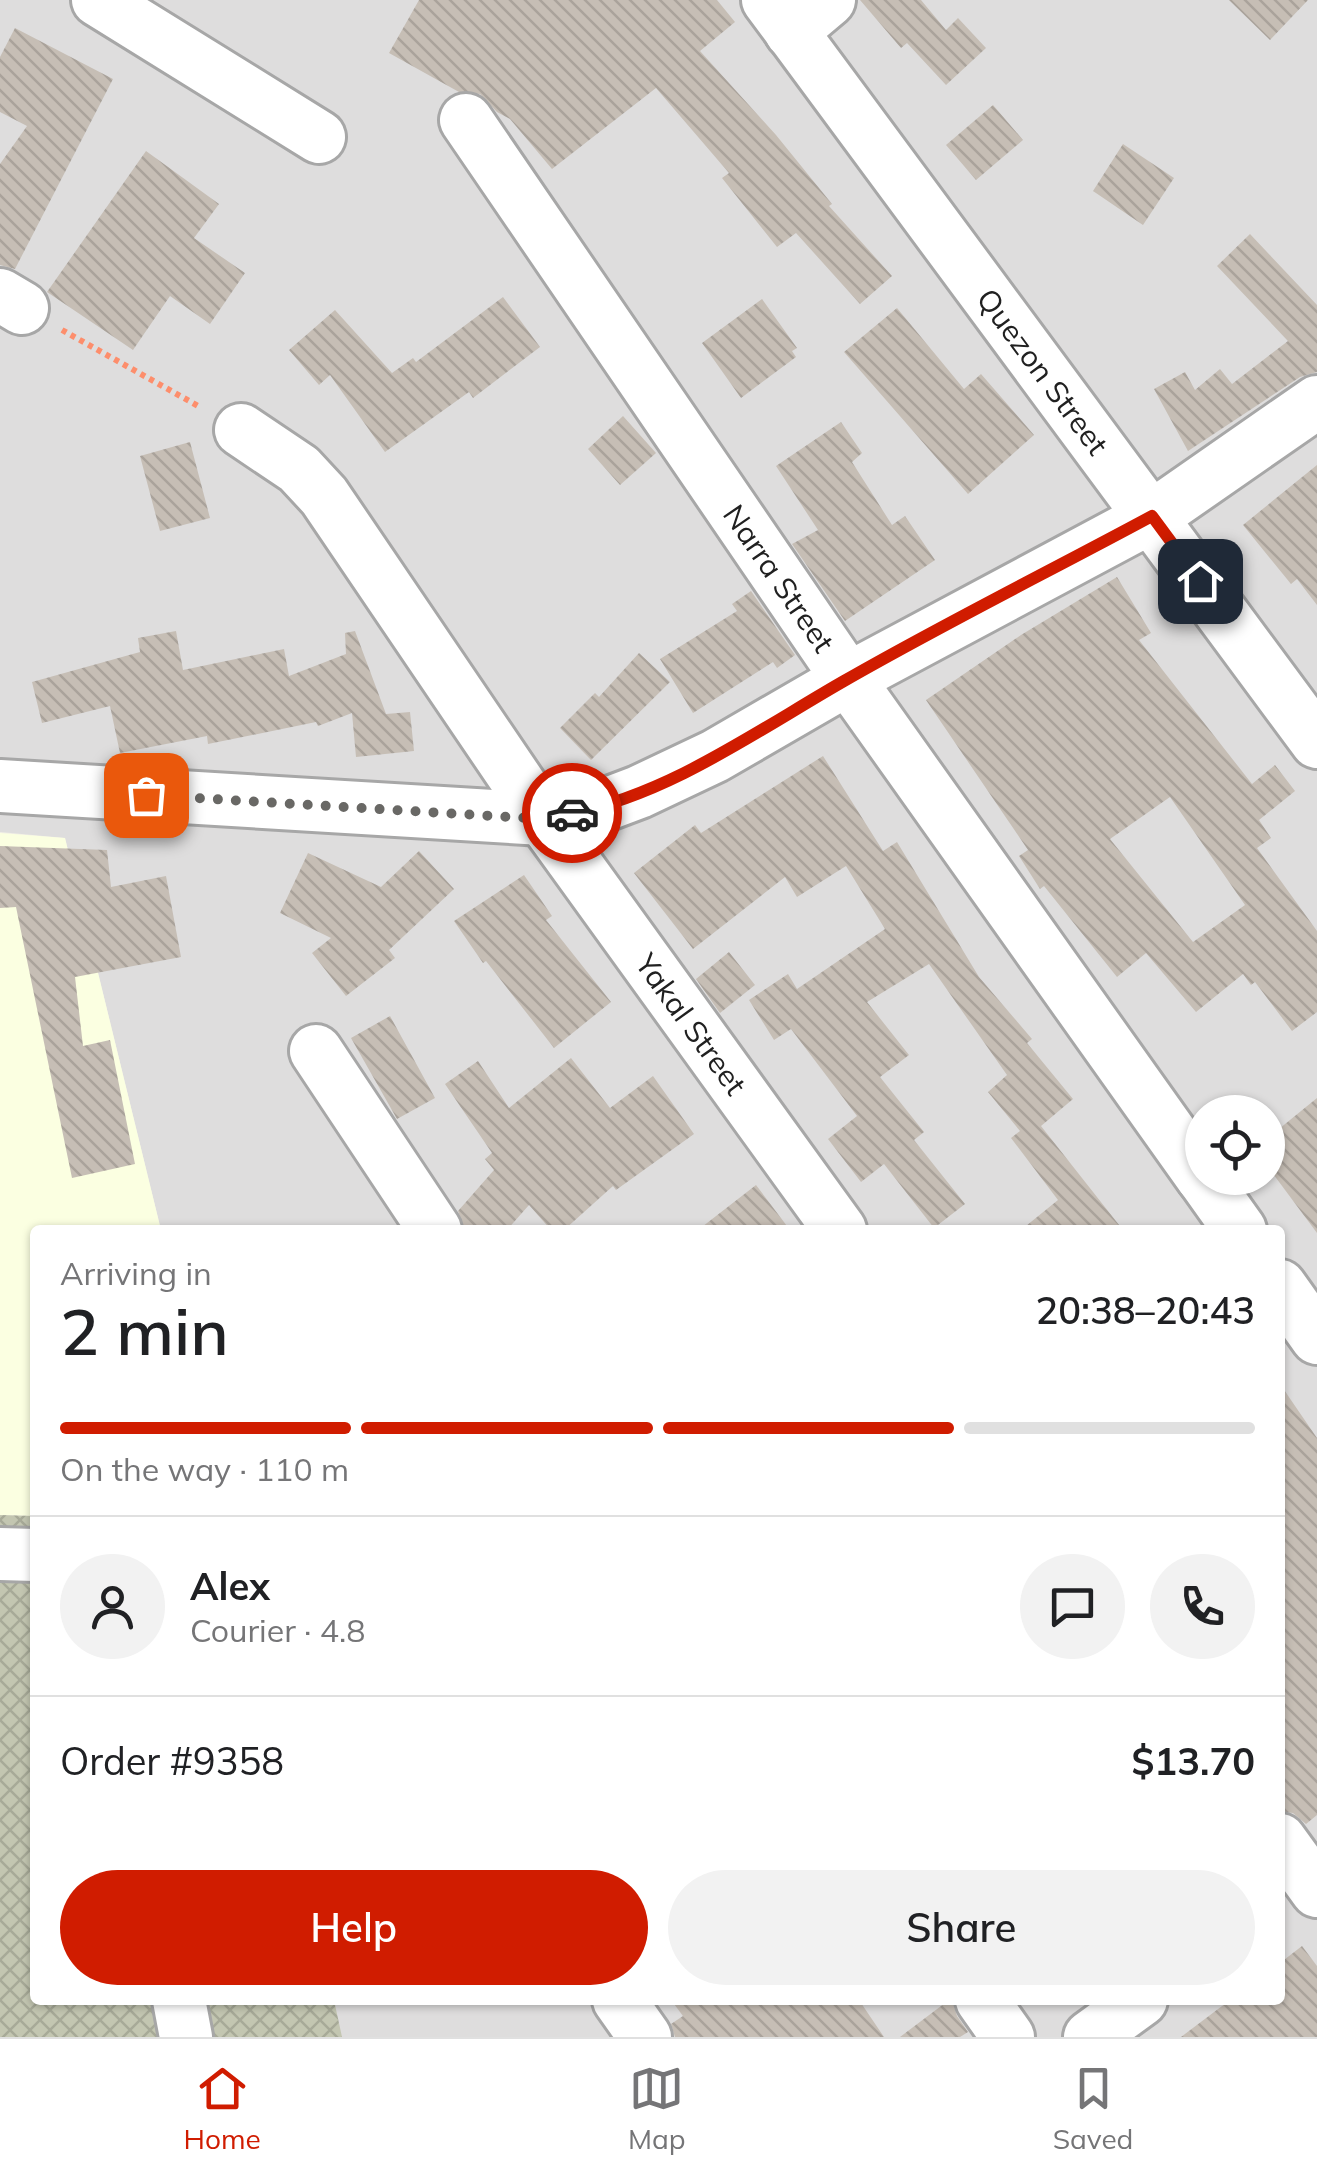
<!DOCTYPE html>
<html lang="en">
<head>
<meta charset="utf-8">
<style>
	body { margin:0; font-family:Mulish,sans-serif; background:#f2f2f2; color:#202124; height:100vh; display:flex; flex-direction:column; font-size:38px; white-space:nowrap }
	* { box-sizing:border-box; margin:0 }
	p { font-size:32px; color:#757577 }
	.icon { flex:none; width:55px; height:55px; fill:none; stroke:currentColor; stroke-width:2; stroke-linecap:round; stroke-linejoin:round }
	.map { position:relative; flex:1; overflow:hidden }
	.panel { position:absolute; left:30px; top:1225px; width:1255px; height:780px; display:flex; flex-direction:column; background:#fff; border-radius:10px; box-shadow:0 2px 8px #0004 }
	.panel>* { flex:none }
	.buttons { position:absolute; left:1185px; top:1095px; display:grid; gap:20px }
	.buttons a { display:grid; place-items:center; width:100px; height:100px; border-radius:50%; background:#fff; box-shadow:0 2px 8px #0004; font-size:50px }
	.pin { position:absolute; display:grid; place-items:center; width:85px; height:85px; color:#fff; margin:-42px; border-radius:20px; box-shadow:0 5px 15px #0006 }
	.courier { position:absolute; display:grid; place-items:center; width:100px; height:100px; margin:-50px; border:8px solid #d01c00; border-radius:50%; background:#fff; color:#222; box-shadow:0 2px 12px #0007 }
	.headline em { font-style:normal; font-weight:600 }
	.headline div { display:flex; flex-direction:column-reverse }
	.headline { display:flex; align-items:center; justify-content:space-between; height:170px; padding:0 30px }
	h1 { font-size:65px; font-weight:600; line-height:75px }
	.bar { display:grid; grid-template-columns:repeat(4,1fr); gap:15px 10px; align-content:center; height:120px; padding:0 30px }
	.bar i { height:12px; border-radius:8px; background:#e0e0e0 }
	.bar .active { background:#d01c00 }
	.bar p { grid-column:span 4 }
	.line { display:flex; align-items:center; gap:25px; padding:0 30px; border-top:2px solid #e0e0e0 }
	.line div { flex:1 }
	.round { display:grid; place-items:center; flex:none; width:105px; height:105px; border-radius:52px; background:#f2f2f2 }
	.button { display:flex; gap:20px; margin-top:auto; padding:20px 30px }
	.button a { flex:1; height:115px; border-radius:60px; background:#d01c00; color:#fff; font-size:40px; font-weight:600; line-height:115px; text-align:center }
	.button a+a { background:#f2f2f2; color:#202124 }
	.tab-bar { display:flex; justify-content:space-around; align-items:center; height:140px; border-top:2px solid #e0e0e0; background:#fff; font-size:28px; color:#757577 }
	.tab-bar a { display:grid; justify-items:center; gap:5px }
	.tab-bar .active { color:#d01c00 }
	.map>svg:first-child { display:block }
</style>
</head>
<body>
<div class="map">
<svg width="1317" height="2037" viewBox="0 0 1317 2037">
	<defs>
		<pattern id="construction-cross-hatch" width="8" height="8" patternUnits="userSpaceOnUse" patternTransform="scale(2.5)"><rect width="8" height="8" fill="#c3c6b1"/><path d="M0 0l8 8M0 8l8-8" fill="none" stroke="#a7aa98"/></pattern>
		<pattern id="building-back-hatch" width="6" height="6" patternUnits="userSpaceOnUse" patternTransform="scale(2.5)"><rect width="6" height="6" fill="#c6beb5"/><path d="M-1 5l2 2M0 0l6 6M5-1l2 2" fill="none" stroke="#aaa39b"/></pattern>
	</defs>
	<rect width="100%" height="100%" fill="#f1efe6"/>
	<!-- residential -->
	<path fill="#dedddd" fill-rule="evenodd" d="M 0,0 L 1317,0 L 1317,2037 L 341,2037 L 334,2000 L 1280,2000 L 1280,1230 L 161,1230 L 65,838 L 0,832 ZM 1202,1112 L 1268,1112 L 1268,1178 L 1202,1178 Z"/>
	<!-- education -->
	<path fill="#fbffe1" d="M 0,833 L 65,838 L 161,1230 L 35,1230 L 35,1516 L 0,1515 Z"/>
	<!-- construction -->
	<path fill="url(#construction-cross-hatch)" d="M 0,1515 L 35,1516 L 35,2000 L 334,2000 L 342,2037 L 0,2037 Z"/>
	<!-- building -->
	<path fill="url(#building-back-hatch)" fill-rule="evenodd" d="M 419,0 L 717,0 L 735,22 L 700,51 L 776,135 L 832,204 L 829,206 L 892,276 L 860,304 L 796,233 L 777,247 L 722,178 L 729,173 L 656,88 L 552,169 L 510,119 L 497,112 L 480,94 L 459,92 L 389,53 Z
		M 860,0 L 921,0 L 946,30 L 958,18 L 986,48 L 946,85 L 907,43 L 901,48 Z
		M 1229,0 L 1308,0 L 1270,40 Z
		M 15,28 L 113,79 L 15,269 L 0,265 L 0,164 L 27,126 L 0,112 L 0,57 Z
		M 993,105 L 1023,140 L 976,180 L 946,145 Z
		M 1123,144 L 1174,178 L 1143,225 L 1093,191 Z
		M 146,151 L 219,204 L 194,238 L 245,273 L 210,324 L 170,296 L 133,350 L 47,292 Z
		M 1250,234 L 1317,305 L 1317,372 L 1300,377 L 1188,451 L 1154,389 L 1185,372 L 1195,390 L 1220,369 L 1232,384 L 1288,341 L 1217,266 Z
		M 503,297 L 540,347 L 473,398 L 469,392 L 385,452 L 330,375 L 319,385 L 289,350 L 335,310 L 392,373 L 413,358 L 416,362 Z
		M 762,299 L 797,348 L 792,351 L 796,357 L 741,398 L 702,343 Z
		M 897,308 L 964,389 L 981,374 L 1034,435 L 968,494 L 844,352 Z
		M 623,416 L 656,453 L 620,485 L 588,449 Z
		M 841,422 L 862,453 L 852,462 L 892,525 L 905,516 L 935,560 L 845,621 L 792,544 L 818,530 L 776,466 Z
		M 190,442 L 210,518 L 160,531 L 140,456 Z
		M 1317,465 L 1317,605 L 1297,579 L 1291,584 L 1243,525 Z
		M 1117,577 L 1151,633 L 1139,640 L 1252,784 L 1275,765 L 1295,791 L 1259,820 L 1271,838 L 1257,848 L 1317,931 L 1317,1012 L 1292,1031 L 1255,982 L 1251,985 L 1243,974 L 1196,1012 L 1146,953 L 1117,977 L 1044,886 L 1040,889 L 1019,856 L 1028,850 L 926,700 L 1021,635 ZM 1170,797 L 1245,905 L 1193,942 L 1110,839 Z
		M 751,591 L 795,655 L 777,668 L 773,662 L 693,713 L 660,659 L 737,611 L 732,604 Z
		M 176,631 L 183,670 L 284,649 L 289,676 L 346,654 L 345,633 L 355,631 L 386,714 L 410,712 L 414,751 L 356,757 L 352,713 L 318,726 L 316,722 L 208,744 L 207,736 L 120,753 L 110,706 L 42,723 L 32,682 L 140,652 L 138,638 Z
		M 639,653 L 670,682 L 591,760 L 560,728 L 595,693 L 599,697 Z
		M 823,756 L 883,851 L 897,842 L 979,977 L 1032,1039 L 1027,1043 L 1073,1099 L 1041,1126 L 1123,1230 L 1021,1230 L 1058,1200 L 1011,1138 L 1020,1131 L 988,1092 L 1007,1075 L 929,964 L 867,1002 L 909,1055 L 880,1077 L 924,1132 L 914,1140 L 965,1204 L 934,1228 L 884,1164 L 861,1182 L 828,1139 L 857,1116 L 791,1029 L 774,1040 L 749,1000 L 788,974 L 797,989 L 885,929 L 846,866 L 797,897 L 785,877 L 693,949 L 634,873 L 695,825 L 701,833 Z
		M 0,846 L 107,850 L 111,887 L 166,876 L 181,957 L 75,977 L 83,1046 L 110,1040 L 135,1164 L 72,1178 L 16,907 L 0,908 Z
		M 419,851 L 454,889 L 389,950 L 395,958 L 346,996 L 312,953 L 331,938 L 280,913 L 308,853 L 381,887 Z
		M 524,875 L 552,916 L 546,920 L 611,1002 L 554,1048 L 486,961 L 483,963 L 454,921 Z
		M 729,952 L 755,985 L 720,1013 L 696,979 Z
		M 390,1016 L 435,1098 L 397,1119 L 351,1038 Z
		M 571,1058 L 610,1108 L 653,1076 L 694,1134 L 616,1190 L 613,1186 L 564,1230 L 551,1230 L 529,1205 L 507,1230 L 465,1230 L 458,1211 L 494,1170 L 485,1159 L 492,1153 L 445,1084 L 478,1061 L 509,1108 Z
		M 1317,1098 L 1317,1233 L 1268,1167 L 1268,1138 Z
		M 756,1185 L 790,1230 L 698,1230 Z
		M 1280,1384 L 1317,1438 L 1317,1815 L 1306,1824 L 1293,1813 L 1280,1811 Z
		M 1302,1946 L 1317,1966 L 1317,2037 L 1181,2037 L 1230,2000 L 1280,2000 L 1280,1963 Z
		M 671,2000 L 859,2000 L 884,2037 L 675,2037 L 671,2024 L 683,2016 Z
		M 949,2000 L 952,2000 L 957,2016 L 968,2032 L 960,2037 L 900,2037 Z"/>
	<g fill="none" stroke-linecap="round" stroke-linejoin="round">
		<defs>
			<g id="minor">
				<path d="M 98,0 L 319,137"/>
				<path id="s1" d="M 768,0 L 1317,742"/>
				<path d="M 791,32 L 829,0"/>
				<path id="s2" d="M 466,120 L 848,679 L 1202,1177"/>
				<path d="M 0,295 L 22,308"/>
				<path id="s3" d="M 241,430 L 299,469 L 324,496 L 543,819 L 840,1230"/>
				<path d="M 0,786 L 543,819 L 594,809 L 639,792 L 715,756 L 848,679 L 1153,516 L 1317,402"/>
				<path d="M 316,1051 L 435,1230"/>
				<path d="M 1203,1178 L 1240,1230"/>
				<path d="M 1280,1286 L 1317,1338"/>
				<path d="M 0,1554 L 35,1555"/>
				<path d="M 1280,1840 L 1317,1891"/>
				<path d="M 179,2000 L 186,2037"/>
				<path d="M 619,2000 L 645,2037"/>
				<path d="M 982,2000 L 1008,2037"/>
				<path d="M 1090,2037 L 1141,2000"/>
			</g>
		</defs>
		<!-- minor casing -->
		<use href="#minor" stroke="#a7a7a7" stroke-width="58"/>
		<!-- path -->
		<path stroke="#fd8e6c" stroke-width="6" stroke-dasharray="5 5" stroke-linecap="butt" d="M 62,330 L 200,407"/>
		<!-- minor -->
		<use href="#minor" stroke="#fff" stroke-width="52"/>
	</g>
	<g fill="none" stroke-linecap="round" stroke-linejoin="round">
		<!-- done -->
		<path stroke="#696865" stroke-width="10" stroke-dasharray="0 18" d="M 146,795 L 543,819 L 572,813"/>
		<!-- route -->
		<path stroke="#d01c00" stroke-width="12" d="M 572,813 C 668,795 760,729 844,681 C 945,623 1050,571 1152,516 L 1200,581"/>
	</g>
	<g text-anchor="middle" dominant-baseline="central" stroke-width="8" stroke-linejoin="round" paint-order="stroke">
		<!-- street labels -->
		<g font-size="30" fill="#202020" stroke="#fff">
			<text stroke="none"><textPath href="#s1" startOffset="462">Quezon Street</textPath></text>
			<text stroke="none"><textPath href="#s2" startOffset="555">Narra Street</textPath></text>
			<text stroke="none"><textPath href="#s3" startOffset="750">Yakal Street</textPath></text>
		</g>
	</g>
</svg>
<div class="buttons">
<a><svg class="icon" aria-label="locate" viewBox="0 0 24 24"><circle cx="12" cy="12" r="6"/><path d="M12 2v4M12 18v4M2 12h4M18 12h4"/></svg></a>
</div>
<div class="pin" style="left:146px;top:795px;background:#ea580c"><svg class="icon" aria-label="bag" viewBox="0 0 24 24"><path d="M5 8h14l-1 12H6zM9 8a3 3 0 0 1 6 0"/></svg></div>
<div class="pin" style="left:1200px;top:581px;background:#1f2937"><svg class="icon" aria-label="home" viewBox="0 0 24 24"><path d="M3 11l9-7 9 7M6 9v11h12V9"/></svg></div>
<div class="courier" style="left:572px;top:813px"><svg class="icon" aria-label="car" viewBox="0 0 24 24"><path d="M5 17H2v-5l4-1 3-4h7l3 4 3 1v5h-3M9 17h6M6 11h13"/><circle cx="7" cy="17" r="2"/><circle cx="17" cy="17" r="2"/></svg></div>
<section class="panel">
<div class="headline"><div><h1>2 min</h1><p>Arriving in</p></div><em>20:38–20:43</em></div>
<div class="bar"><i class="active"></i><i class="active"></i><i class="active"></i><i></i><p>On the way · 110 m</p></div>
<div class="line" style="height:180px"><a class="round"><svg class="icon" aria-label="person" viewBox="0 0 24 24"><circle cx="12" cy="8" r="4"/><path d="M4 21q1-7 8-7t8 7"/></svg></a><div><b>Alex</b><p>Courier · 4.8</p></div><a class="round"><svg class="icon" aria-label="chat" viewBox="0 0 24 24"><path d="M4 5h16v11H9l-5 4z"/></svg></a><a class="round"><svg class="icon" aria-label="phone" viewBox="0 0 24 24"><path d="M5 4h4l2 5-3 2q2 4 5 5l2-3 5 2v4C11 20 4 13 5 4z"/></svg></a></div>
<div class="line" style="height:130px"><div>Order #9358</div><b>$13.70</b></div>
<div class="button"><a>Help</a><a>Share</a></div>
</section>
</div>
<nav class="tab-bar">
<a class="active"><svg class="icon" aria-label="home" viewBox="0 0 24 24"><path d="M3 11l9-7 9 7M6 9v11h12V9"/></svg>Home</a>
<a><svg class="icon" aria-label="map" viewBox="0 0 24 24"><path d="M3 6l6-2 6 2 6-2v14l-6 2-6-2-6 2zM9 4v14M15 6v14"/></svg>Map</a>
<a><svg class="icon" aria-label="saved" viewBox="0 0 24 24"><path d="M7 4h10v16l-5-4-5 4z"/></svg>Saved</a>
</nav>
</body>
</html>
